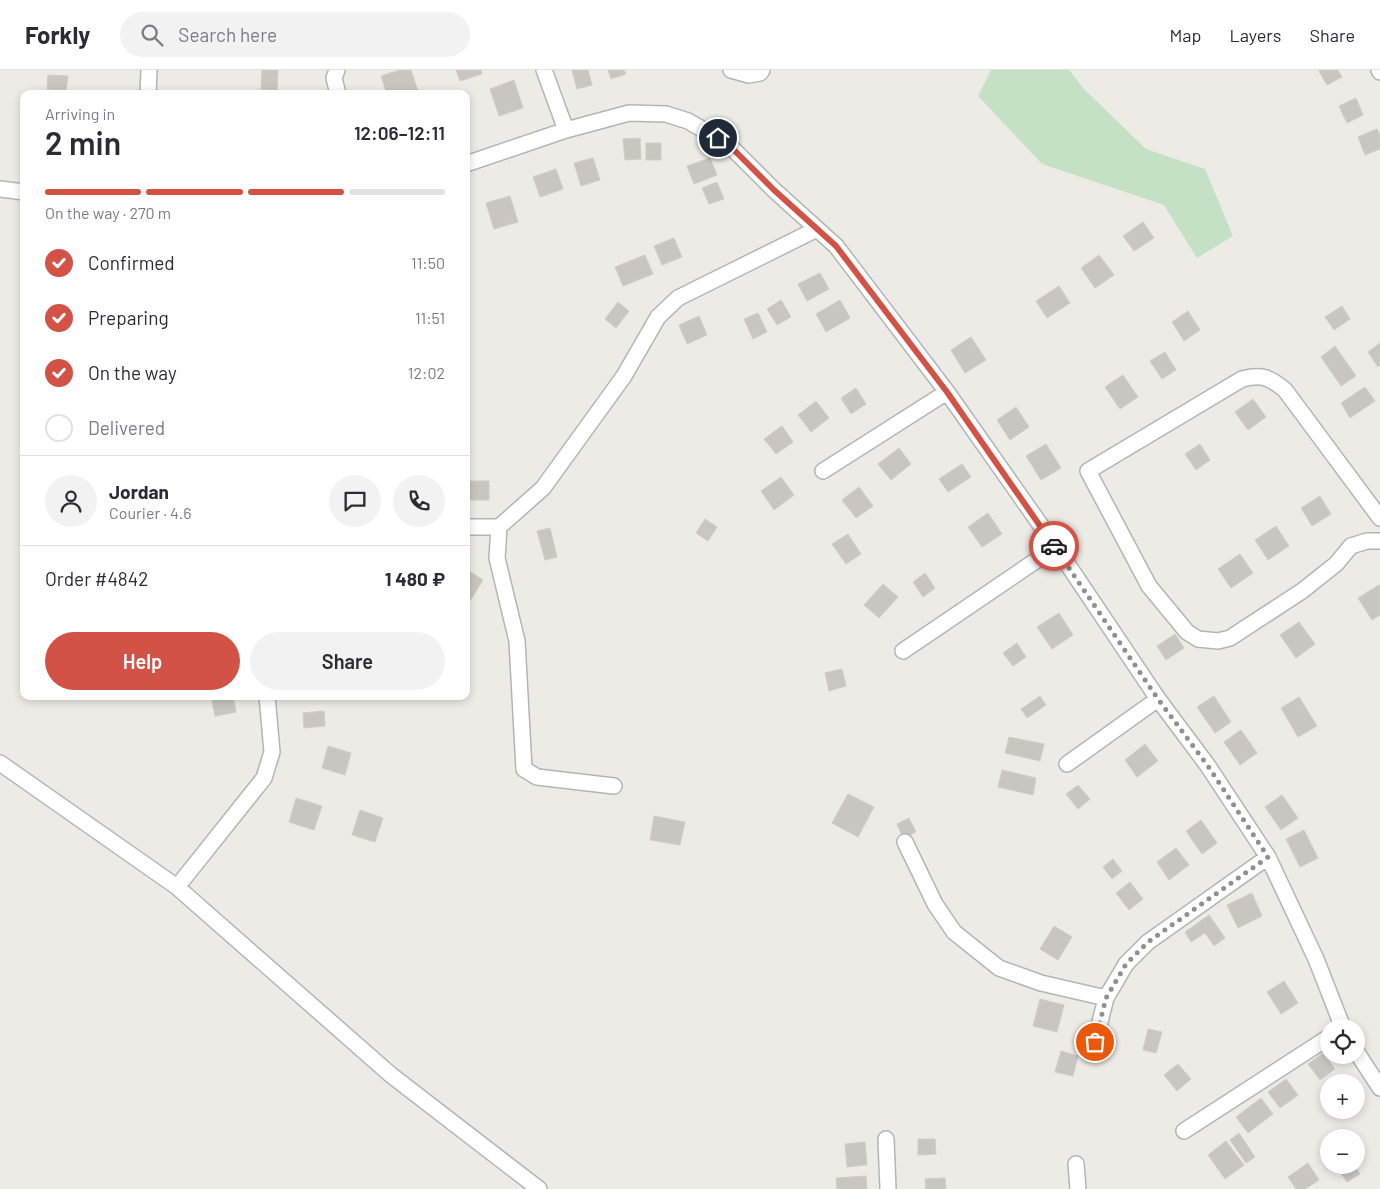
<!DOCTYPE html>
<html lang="en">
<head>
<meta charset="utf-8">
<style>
	body { margin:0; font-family:Barlow,sans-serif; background:#f2f2f3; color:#2b2b33; height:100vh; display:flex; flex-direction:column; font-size:19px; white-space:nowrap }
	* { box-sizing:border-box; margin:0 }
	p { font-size:16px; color:#7c7c81 }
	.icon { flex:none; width:28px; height:28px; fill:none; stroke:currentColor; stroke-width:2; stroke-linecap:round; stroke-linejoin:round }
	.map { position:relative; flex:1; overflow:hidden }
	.sheet { position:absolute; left:20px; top:20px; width:450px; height:610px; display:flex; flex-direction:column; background:#fff; border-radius:10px; box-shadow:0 2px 8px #0003 }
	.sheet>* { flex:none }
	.tools { position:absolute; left:1320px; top:949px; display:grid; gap:10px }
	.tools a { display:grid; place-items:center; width:45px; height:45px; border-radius:50%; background:#fff; box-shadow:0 2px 8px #0003; font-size:25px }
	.pin { position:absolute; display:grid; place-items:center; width:42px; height:42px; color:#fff; margin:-21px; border:2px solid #fff; border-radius:50%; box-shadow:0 1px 5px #0007 }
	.courier { position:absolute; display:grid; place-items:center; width:50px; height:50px; margin:-25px; border:4px solid #d25246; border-radius:50%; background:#fff; color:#222; box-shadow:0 1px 6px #0007 }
	.overview em { font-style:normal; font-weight:600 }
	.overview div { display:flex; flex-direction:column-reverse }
	.overview { display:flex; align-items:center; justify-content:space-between; height:85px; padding:0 25px }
	h1 { font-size:32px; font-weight:600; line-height:38px }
	.bar { display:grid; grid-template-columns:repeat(4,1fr); gap:8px 5px; align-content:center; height:60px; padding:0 25px }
	.bar i { height:6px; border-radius:4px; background:#e1e1e2 }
	.bar .selected { background:#d25246 }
	.bar p { grid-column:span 4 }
	.line { display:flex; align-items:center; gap:12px; padding:0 25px; border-top:1px solid #e1e1e2 }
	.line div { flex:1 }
	.round { display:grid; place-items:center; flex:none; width:52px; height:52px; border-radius:26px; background:#f2f2f3 }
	ol { padding:0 25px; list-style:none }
	li { display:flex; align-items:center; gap:15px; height:55px }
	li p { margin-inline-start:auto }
	li .icon { padding:5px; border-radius:50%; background:#d25246; color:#fff; stroke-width:4 }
	li:last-child { color:#7c7c81 }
	li i { width:28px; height:28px; border:2px solid #e1e1e2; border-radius:50% }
	.button { display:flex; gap:10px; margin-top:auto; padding:10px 25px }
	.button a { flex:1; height:58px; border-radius:30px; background:#d25246; color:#fff; font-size:20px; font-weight:600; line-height:58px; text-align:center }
	.button a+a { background:#f2f2f3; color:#2b2b33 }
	header { display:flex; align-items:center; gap:30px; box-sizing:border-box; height:70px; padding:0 25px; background:#fff; border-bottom:1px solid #e1e1e2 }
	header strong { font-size:24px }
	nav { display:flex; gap:28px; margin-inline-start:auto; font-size:18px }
	.search { width:350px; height:45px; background:#f2f2f3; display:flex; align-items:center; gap:12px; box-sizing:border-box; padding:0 18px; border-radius:28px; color:#7c7c81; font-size:19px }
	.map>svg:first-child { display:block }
</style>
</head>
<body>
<header>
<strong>Forkly</strong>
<div class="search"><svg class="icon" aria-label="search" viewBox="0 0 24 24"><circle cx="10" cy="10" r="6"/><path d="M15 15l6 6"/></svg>Search here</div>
<nav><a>Map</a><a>Layers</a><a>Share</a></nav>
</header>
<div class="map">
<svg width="1380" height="1119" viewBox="0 0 1380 1119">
	<rect width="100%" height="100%" fill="#edebe5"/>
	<!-- green -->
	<path fill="#c5e1c5" d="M 991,0 L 1069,0 L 1085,20 L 1146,79 L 1205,99 L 1233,166 L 1197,188 L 1164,135 L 1042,94 L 978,26 Z"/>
	<!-- building -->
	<path fill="#c9c6c2" stroke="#d1cdc4" d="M 262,0 L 278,0 L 277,20 L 261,19 Z
		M 400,0 L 411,0 L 418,21 L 411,24 L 387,24 L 381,6 Z
		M 456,0 L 481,0 L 482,4 L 460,11 Z
		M 572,0 L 588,0 L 592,15 L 577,19 Z
		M 608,0 L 624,0 L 626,4 L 611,9 Z
		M 1321,0 L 1338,0 L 1342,7 L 1327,15 L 1319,1 Z
		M 48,5 L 68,6 L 66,20 L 47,19 Z
		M 514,10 L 523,38 L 499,46 L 490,19 Z
		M 1356,28 L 1363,45 L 1347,53 L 1339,36 Z
		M 1377,59 L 1380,66 L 1380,79 L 1365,85 L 1358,67 Z
		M 640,68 L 641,89 L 625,90 L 623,69 Z
		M 646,73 L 661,73 L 661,90 L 646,90 Z
		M 593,88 L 600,110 L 581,116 L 574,93 Z
		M 710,88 L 717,105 L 694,114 L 687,96 Z
		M 556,99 L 563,119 L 540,127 L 533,107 Z
		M 717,112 L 724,129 L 709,134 L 702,118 Z
		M 510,126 L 518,152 L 494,159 L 486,133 Z
		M 1143,152 L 1154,168 L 1134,181 L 1123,166 Z
		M 674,168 L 682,187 L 662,195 L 654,176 Z
		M 645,185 L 653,204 L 623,216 L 615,197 Z
		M 1099,185 L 1114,205 L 1095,218 L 1081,198 Z
		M 820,203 L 829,219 L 807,231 L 798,214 Z
		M 1059,216 L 1070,233 L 1047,248 L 1036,231 Z
		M 781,230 L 791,247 L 777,255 L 767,239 Z
		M 840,230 L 850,248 L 826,262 L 816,244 Z
		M 618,232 L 629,241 L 616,258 L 605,249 Z
		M 1342,236 L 1350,249 L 1334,260 L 1325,247 Z
		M 1188,241 L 1200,260 L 1184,271 L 1172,252 Z
		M 758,243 L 767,262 L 753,269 L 744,249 Z
		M 699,246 L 707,265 L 687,274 L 679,255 Z
		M 971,267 L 986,290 L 965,303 L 951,280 Z
		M 1380,273 L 1380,295 L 1378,297 L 1368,282 Z
		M 1335,276 L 1356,306 L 1341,316 L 1321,287 Z
		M 1165,282 L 1176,300 L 1162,309 L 1150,291 Z
		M 1123,305 L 1138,327 L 1120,339 L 1105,317 Z
		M 1365,317 L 1375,331 L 1350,348 L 1341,333 Z
		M 856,318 L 866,334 L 851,344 L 841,328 Z
		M 1253,329 L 1266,347 L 1248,360 L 1235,342 Z
		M 816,331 L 829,348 L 811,362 L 798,345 Z
		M 1016,337 L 1029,357 L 1010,370 L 997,350 Z
		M 782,356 L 793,372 L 776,384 L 764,369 Z
		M 1046,374 L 1061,398 L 1041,410 L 1026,386 Z
		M 1200,374 L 1210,390 L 1196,400 L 1185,384 Z
		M 899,378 L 911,394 L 891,410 L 878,394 Z
		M 962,394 L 971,407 L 948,422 L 939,409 Z
		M 781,407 L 794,425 L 774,440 L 761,421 Z
		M 466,411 L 489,411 L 489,430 L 466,430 Z
		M 859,417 L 873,436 L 856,448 L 842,430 Z
		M 1320,426 L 1331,444 L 1312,456 L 1301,438 Z
		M 988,443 L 1002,464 L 982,477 L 968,457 Z
		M 705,449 L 717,457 L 708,471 L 696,463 Z
		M 1276,456 L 1289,476 L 1268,490 L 1255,470 Z
		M 550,458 L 557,487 L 545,490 L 537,461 Z
		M 848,464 L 861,484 L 846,494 L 832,474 Z
		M 1240,484 L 1253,503 L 1231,518 L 1218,499 Z
		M 466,499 L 483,510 L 470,531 L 466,529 Z
		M 925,503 L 935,518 L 923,527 L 913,512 Z
		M 883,514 L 898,527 L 879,548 L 864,535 Z
		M 1379,515 L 1380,518 L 1380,545 L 1372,550 L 1358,528 Z
		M 1059,543 L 1073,565 L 1052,579 L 1037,557 Z
		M 1299,552 L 1315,574 L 1296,588 L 1280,565 Z
		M 1175,564 L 1184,578 L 1166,590 L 1157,576 Z
		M 1017,573 L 1026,587 L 1013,596 L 1003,583 Z
		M 842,599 L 846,616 L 829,621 L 825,603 Z
		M 211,626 L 233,626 L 236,642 L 215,646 Z
		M 1040,626 L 1046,635 L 1027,648 L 1021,639 Z
		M 1214,626 L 1231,652 L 1215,663 L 1197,637 Z
		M 1299,627 L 1317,656 L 1298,667 L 1281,638 Z
		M 324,641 L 325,656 L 304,658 L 303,643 Z
		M 1241,660 L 1257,683 L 1240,695 L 1224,672 Z
		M 1009,667 L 1044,674 L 1040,691 L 1005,683 Z
		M 1145,674 L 1158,691 L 1137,707 L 1125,690 Z
		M 328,676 L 351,683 L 345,705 L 322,698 Z
		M 1002,700 L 1036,708 L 1033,725 L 998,717 Z
		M 1078,715 L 1090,729 L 1078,739 L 1066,724 Z
		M 848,724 L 874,737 L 858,767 L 832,753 Z
		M 1282,725 L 1298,748 L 1281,760 L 1265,737 Z
		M 296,728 L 322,736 L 314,760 L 289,752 Z
		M 360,740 L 383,748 L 375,772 L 352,765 Z
		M 654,746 L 685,752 L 680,775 L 650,770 Z
		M 909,748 L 916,762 L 903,768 L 897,754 Z
		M 1201,750 L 1217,773 L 1202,784 L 1186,761 Z
		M 1304,760 L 1318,788 L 1300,797 L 1286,769 Z
		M 1176,778 L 1189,795 L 1169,810 L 1157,792 Z
		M 1113,789 L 1122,801 L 1112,809 L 1103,797 Z
		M 1130,812 L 1143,829 L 1129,840 L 1116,823 Z
		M 1252,823 L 1262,846 L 1238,858 L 1227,835 Z
		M 1209,845 L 1225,868 L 1214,876 L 1205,863 L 1191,872 L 1185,862 Z
		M 1054,856 L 1072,867 L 1058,890 L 1040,879 Z
		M 1284,911 L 1298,933 L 1281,944 L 1267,922 Z
		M 1040,929 L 1064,935 L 1057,962 L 1033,956 Z
		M 1148,959 L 1162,962 L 1156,983 L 1143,980 Z
		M 1061,981 L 1078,986 L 1073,1006 L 1055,1002 Z
		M 1323,983 L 1335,999 L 1320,1010 L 1308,994 Z
		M 1178,994 L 1191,1009 L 1177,1021 L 1164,1005 Z
		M 1286,1009 L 1298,1025 L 1280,1038 L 1268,1022 Z
		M 1261,1028 L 1273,1044 L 1248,1063 L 1236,1047 Z
		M 1239,1063 L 1255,1087 L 1246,1093 L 1230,1070 Z
		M 918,1069 L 935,1069 L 936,1084 L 918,1085 Z
		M 1226,1071 L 1244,1095 L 1225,1109 L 1208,1085 Z
		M 865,1072 L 867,1095 L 847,1097 L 845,1074 Z
		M 1308,1093 L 1319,1110 L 1305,1119 L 1296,1119 L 1288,1107 Z
		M 1340,1095 L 1354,1095 L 1360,1104 L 1347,1112 L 1337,1097 Z
		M 866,1106 L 867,1119 L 837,1119 L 836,1108 Z
		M 945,1108 L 946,1119 L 926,1119 L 925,1109 Z"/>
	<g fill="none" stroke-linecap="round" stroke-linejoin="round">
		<defs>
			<path id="minor" d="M 337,0 L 334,8 L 338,24
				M 544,0 L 566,60
				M 731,0 L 749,5 L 760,3 L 762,0
				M 1379,0 L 1380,2
				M 148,24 L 149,0
				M 466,94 L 566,60 L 629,43 L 666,44 L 688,51 L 728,74 L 774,120 L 836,176 L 947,322 L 1056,477 L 1158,629 L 1208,696 L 1268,787 L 1316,889 L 1343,958
				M 0,119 L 24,122
				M 823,401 L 947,322
				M 1380,448 L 1285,320 C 1269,307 1262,304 1242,309 L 1088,401 L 1149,516 L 1187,562 L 1198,569 L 1218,571 L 1230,568 L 1302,521 L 1336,494 L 1351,476 L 1367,471 L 1380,471
				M 466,457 L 499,457
				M 903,581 L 1056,477
				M 0,693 L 177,817 L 391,1005 L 539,1119
				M 1067,694 L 1158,629
				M 614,716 L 537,707 L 524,699 L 517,571 L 497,488 L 499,457 L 543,418 L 624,306 L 658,247 L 678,228 L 817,159
				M 905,772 L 935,834 L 954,862 L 999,898 L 1041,913 L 1106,928
				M 177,817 L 264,708 L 272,682 L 267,626
				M 1095,972 L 1106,928 L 1126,894 L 1148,872 L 1268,787
				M 1356,981 L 1380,1018
				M 1184,1061 L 1329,967
				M 886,1069 L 888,1119
				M 1076,1094 L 1078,1119"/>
		</defs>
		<!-- minor casing -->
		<use href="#minor" stroke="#b2b5b8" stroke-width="18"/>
		<!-- minor -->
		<use href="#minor" stroke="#fff" stroke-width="15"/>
	</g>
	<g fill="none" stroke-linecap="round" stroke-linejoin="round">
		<!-- done -->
		<path stroke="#8f9191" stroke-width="5" stroke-dasharray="0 9" d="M 1054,476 L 1158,629 L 1208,696 L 1268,787 L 1148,872 L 1126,894 L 1106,928 L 1095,972"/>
		<!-- route -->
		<path stroke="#d25246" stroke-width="6" d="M 718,68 L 728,74 L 774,120 L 836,176 L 947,322 L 1054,476"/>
	</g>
</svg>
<div class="tools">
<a><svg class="icon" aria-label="locate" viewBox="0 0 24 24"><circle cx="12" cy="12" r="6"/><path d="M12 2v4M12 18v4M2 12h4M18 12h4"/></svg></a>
<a>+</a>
<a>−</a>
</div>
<div class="pin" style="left:1095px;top:972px;background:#ea580c"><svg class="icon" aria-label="bag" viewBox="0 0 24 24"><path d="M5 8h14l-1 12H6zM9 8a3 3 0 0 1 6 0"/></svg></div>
<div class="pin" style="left:718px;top:68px;background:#1f2937"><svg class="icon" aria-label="home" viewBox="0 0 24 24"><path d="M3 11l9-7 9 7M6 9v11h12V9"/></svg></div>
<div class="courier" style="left:1054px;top:476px"><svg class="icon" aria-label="car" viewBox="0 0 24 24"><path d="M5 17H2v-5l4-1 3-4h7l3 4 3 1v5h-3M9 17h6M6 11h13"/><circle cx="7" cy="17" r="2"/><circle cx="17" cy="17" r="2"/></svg></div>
<section class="sheet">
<div class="overview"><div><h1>2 min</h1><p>Arriving in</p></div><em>12:06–12:11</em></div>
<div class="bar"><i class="selected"></i><i class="selected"></i><i class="selected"></i><i></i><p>On the way · 270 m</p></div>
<ol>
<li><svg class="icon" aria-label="check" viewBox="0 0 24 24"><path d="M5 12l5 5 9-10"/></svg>Confirmed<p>11:50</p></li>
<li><svg class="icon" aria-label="check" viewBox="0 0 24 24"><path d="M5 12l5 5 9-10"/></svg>Preparing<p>11:51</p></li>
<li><svg class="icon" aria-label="check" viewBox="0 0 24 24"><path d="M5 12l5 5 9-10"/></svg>On the way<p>12:02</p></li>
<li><i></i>Delivered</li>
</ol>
<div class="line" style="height:90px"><a class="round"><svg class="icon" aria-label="person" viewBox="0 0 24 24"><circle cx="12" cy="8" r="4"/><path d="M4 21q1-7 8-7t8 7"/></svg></a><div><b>Jordan</b><p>Courier · 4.6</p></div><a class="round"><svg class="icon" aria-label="chat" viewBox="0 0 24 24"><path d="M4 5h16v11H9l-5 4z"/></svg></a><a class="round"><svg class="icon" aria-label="phone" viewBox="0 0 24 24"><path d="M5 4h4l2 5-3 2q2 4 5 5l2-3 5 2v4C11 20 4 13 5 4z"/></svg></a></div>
<div class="line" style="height:65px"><div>Order #4842</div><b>1 480 ₽</b></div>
<div class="button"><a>Help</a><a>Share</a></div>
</section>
</div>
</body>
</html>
